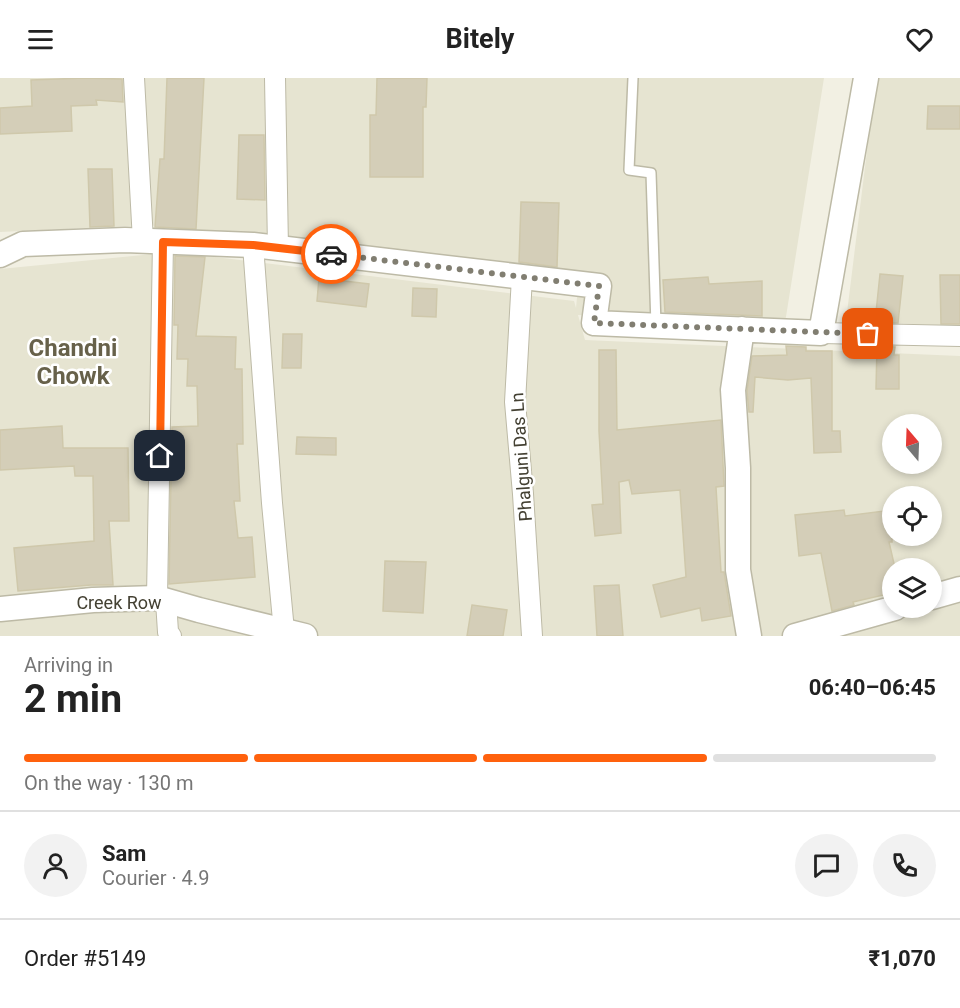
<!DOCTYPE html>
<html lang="en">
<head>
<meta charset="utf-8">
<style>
	body { margin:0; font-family:Roboto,sans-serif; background:#f2f2f2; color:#222; height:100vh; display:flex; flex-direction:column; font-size:22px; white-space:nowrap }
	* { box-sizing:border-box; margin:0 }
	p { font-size:20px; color:#767676 }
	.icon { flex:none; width:33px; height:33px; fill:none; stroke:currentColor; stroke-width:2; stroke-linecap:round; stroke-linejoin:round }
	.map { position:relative; height:558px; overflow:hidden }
	.details { display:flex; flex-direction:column; background:#fff; flex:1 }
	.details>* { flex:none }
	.needle { width:39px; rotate:341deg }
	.controls { position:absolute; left:882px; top:336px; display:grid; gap:12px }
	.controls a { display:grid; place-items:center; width:60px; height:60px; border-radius:50%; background:#fff; box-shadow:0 3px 9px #0003; font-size:30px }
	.pin { position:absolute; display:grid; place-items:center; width:51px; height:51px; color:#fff; margin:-26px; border-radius:12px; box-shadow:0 3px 9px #0006 }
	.courier { position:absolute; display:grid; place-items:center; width:60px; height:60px; margin:-30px; border:4px solid #ff610d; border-radius:50%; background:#fff; color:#222; box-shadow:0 2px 8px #0007 }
	.overview em { font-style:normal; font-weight:700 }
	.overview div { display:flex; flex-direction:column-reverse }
	.overview { display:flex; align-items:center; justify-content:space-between; height:102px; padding:0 24px }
	h1 { font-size:39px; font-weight:700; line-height:45px }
	.bar { display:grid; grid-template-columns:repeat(4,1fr); gap:9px 6px; align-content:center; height:72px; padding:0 24px }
	.bar i { height:8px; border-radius:4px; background:#e0e0e0 }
	.bar .selected { background:#ff610d }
	.bar p { grid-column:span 4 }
	.line { display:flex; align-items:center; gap:15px; padding:0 24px; border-top:2px solid #e0e0e0 }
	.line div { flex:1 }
	.round { display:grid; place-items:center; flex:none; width:63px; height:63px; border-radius:32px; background:#f2f2f2 }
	header { display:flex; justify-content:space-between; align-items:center; height:78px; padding:0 24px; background:#fff; font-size:27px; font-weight:700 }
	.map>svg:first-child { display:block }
</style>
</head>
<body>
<header><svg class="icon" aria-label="menu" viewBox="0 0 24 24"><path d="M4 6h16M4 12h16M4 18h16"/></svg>Bitely<svg class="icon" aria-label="heart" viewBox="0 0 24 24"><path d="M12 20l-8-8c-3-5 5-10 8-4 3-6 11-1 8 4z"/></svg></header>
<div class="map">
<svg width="960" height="558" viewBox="0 0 960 558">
	<rect width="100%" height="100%" fill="#f2f0e3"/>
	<!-- residential -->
	<path fill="#e6e4d1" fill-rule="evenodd" d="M 0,0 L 824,0 L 785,245 L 578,237 L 585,262 L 960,278 L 960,558 L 0,558 L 0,191 L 174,174 L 574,223 L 576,230 L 579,199 L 148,147 L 0,154 ZM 892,346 L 932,346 L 932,386 L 892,386 ZM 892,418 L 932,418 L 932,458 L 892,458 ZM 892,490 L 932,490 L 932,530 L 892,530 Z
		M 876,0 L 960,0 L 960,248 L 846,243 Z"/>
	<!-- building -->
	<path fill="#d4ceb8" stroke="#cfc8ab" stroke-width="1.5" d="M 85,0 L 122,1 L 123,24 L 96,22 L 97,27 L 71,28 L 72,53 L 0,56 L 0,30 L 32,28 L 31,2 Z
		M 167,0 L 204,0 L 196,151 L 155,149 L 160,81 L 164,81 Z
		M 377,0 L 427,0 L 426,29 L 423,29 L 423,99 L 370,99 L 370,37 L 376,37 Z
		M 928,28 L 960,28 L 960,51 L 927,51 Z
		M 239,57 L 264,57 L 265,122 L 237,121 Z
		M 88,91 L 112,91 L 114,148 L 90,149 Z
		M 521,124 L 559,125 L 557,189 L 519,184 Z
		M 175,178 L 205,179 L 196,258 L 236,259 L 235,291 L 242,291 L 243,366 L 237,366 L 240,423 L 234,423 L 238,460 L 252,459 L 255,499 L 169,506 L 171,399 L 182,398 L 180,368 L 172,368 L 172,349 L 198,348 L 197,308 L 187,308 L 188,281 L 177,281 L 178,247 L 174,247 Z
		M 880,196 L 903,198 L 898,245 L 875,244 Z
		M 940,197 L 960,197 L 960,246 L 941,246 Z
		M 708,199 L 709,206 L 762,203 L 762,238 L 665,234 L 663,202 Z
		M 319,200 L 369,206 L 366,229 L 317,223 Z
		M 413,210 L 437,211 L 436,239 L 412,238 Z
		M 283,256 L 302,256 L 301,290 L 282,290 Z
		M 786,268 L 806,269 L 806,273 L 832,273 L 832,353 L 840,353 L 841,374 L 814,375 L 811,300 L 788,302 L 755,299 L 753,334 L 749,334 L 747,313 L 752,278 L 787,277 Z
		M 877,268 L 895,269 L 894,277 L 899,277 L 899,311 L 876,311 Z
		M 599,272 L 616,272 L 617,352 L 721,342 L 724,408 L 716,409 L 721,494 L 724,494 L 731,538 L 702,543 L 700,530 L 661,539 L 653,507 L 686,499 L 680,412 L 632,416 L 629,402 L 619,404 L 621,455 L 595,458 L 592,427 L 603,426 L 599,353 Z
		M 62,348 L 63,370 L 128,370 L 129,443 L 109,443 L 113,507 L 91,507 L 18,513 L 14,470 L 94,463 L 93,398 L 75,398 L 74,388 L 0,392 L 0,352 Z
		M 297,359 L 336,360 L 336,377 L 296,376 Z
		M 844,432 L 845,438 L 892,432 L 892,464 L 889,464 L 895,490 L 892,490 L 892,515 L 853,524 L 854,527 L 832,533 L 821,475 L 799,478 L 795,437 Z
		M 385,483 L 426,484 L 423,535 L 383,533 Z
		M 619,507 L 623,558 L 597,558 L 594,508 Z
		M 472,527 L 507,532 L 503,558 L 467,558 Z"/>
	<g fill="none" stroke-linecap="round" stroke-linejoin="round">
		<defs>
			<path id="service" d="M 633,0 L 629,92 L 651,95 L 656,247"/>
			<path id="minor" d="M 134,0 L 143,163
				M 275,0 L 278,170
				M 253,167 L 272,425 L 284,553
				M 522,199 L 515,324 L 523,416 L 532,558
				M 821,255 L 960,258
				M 157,520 L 163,164
				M 166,523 L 168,554 L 171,558"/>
			<path id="tertiary" d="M 0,177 L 23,166 L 125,162 L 253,167 L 599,208 L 594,245 L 821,255 L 866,0
				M 742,251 L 733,312 L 738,390 L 738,492 L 749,558
				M 932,519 L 960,511
				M 0,531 L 93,522 L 157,520 L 199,532 L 305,558
				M 795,558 L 895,530"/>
		</defs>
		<!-- service casing -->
		<use href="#service" stroke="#bdbaa6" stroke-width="12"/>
		<!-- minor casing -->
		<use href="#minor" stroke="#bdbaa6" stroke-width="22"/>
		<!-- tertiary casing -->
		<use href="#tertiary" stroke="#bdbaa6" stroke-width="27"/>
		<!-- service -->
		<use href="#service" stroke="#fff" stroke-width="9"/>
		<!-- minor -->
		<use href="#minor" stroke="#fff" stroke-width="20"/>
		<!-- tertiary -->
		<use href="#tertiary" stroke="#fff" stroke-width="24"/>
	</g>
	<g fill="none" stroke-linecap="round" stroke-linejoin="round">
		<!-- done -->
		<path stroke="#817e71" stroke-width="6" stroke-dasharray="0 10.8" d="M 331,176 L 599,208 L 594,245 L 868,256"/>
		<!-- route -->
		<path stroke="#ff610d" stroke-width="8" d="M 160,378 L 163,164 L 253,167 L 331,176"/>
	</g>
	<g text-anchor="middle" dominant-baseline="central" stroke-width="5" stroke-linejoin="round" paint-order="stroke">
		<!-- street labels -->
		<g font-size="18" fill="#444133" stroke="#fff">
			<text transform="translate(521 379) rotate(-94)">Phalguni Das Ln</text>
			<text x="119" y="524">Creek Row</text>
		</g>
		<!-- district labels -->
		<g font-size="24" font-weight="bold" fill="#67614a" stroke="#fff">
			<text x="73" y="270">Chandni<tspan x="73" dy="28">Chowk</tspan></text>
		</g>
	</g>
</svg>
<div class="controls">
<a><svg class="needle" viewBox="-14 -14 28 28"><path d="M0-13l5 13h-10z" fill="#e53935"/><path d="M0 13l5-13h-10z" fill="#767676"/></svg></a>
<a><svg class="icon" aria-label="locate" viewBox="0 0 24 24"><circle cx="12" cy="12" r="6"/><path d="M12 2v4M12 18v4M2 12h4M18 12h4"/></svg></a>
<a><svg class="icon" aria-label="layers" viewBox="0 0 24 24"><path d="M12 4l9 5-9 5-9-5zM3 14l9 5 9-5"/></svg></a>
</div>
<div class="pin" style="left:868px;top:256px;background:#ea580c"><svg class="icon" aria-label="bag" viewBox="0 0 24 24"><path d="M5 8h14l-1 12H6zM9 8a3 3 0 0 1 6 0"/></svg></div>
<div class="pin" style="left:160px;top:378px;background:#1f2937"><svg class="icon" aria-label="home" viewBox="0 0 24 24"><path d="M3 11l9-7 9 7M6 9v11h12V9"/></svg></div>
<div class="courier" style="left:331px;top:176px"><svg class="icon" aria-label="car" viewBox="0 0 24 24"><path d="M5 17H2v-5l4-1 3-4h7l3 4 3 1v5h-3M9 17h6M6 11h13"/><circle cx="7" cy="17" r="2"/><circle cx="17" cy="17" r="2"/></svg></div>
</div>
<section class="details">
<div class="overview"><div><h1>2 min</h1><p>Arriving in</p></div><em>06:40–06:45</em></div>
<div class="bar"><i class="selected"></i><i class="selected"></i><i class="selected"></i><i></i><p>On the way · 130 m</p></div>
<div class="line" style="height:108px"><a class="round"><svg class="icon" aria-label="person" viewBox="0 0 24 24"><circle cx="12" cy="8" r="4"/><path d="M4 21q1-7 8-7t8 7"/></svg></a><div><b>Sam</b><p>Courier · 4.9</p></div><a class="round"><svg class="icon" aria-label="chat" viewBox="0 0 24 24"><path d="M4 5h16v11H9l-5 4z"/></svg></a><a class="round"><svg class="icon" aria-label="phone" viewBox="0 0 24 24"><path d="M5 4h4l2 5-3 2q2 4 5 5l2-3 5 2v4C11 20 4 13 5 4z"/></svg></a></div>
<div class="line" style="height:78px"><div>Order #5149</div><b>₹1,070</b></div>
</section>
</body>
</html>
